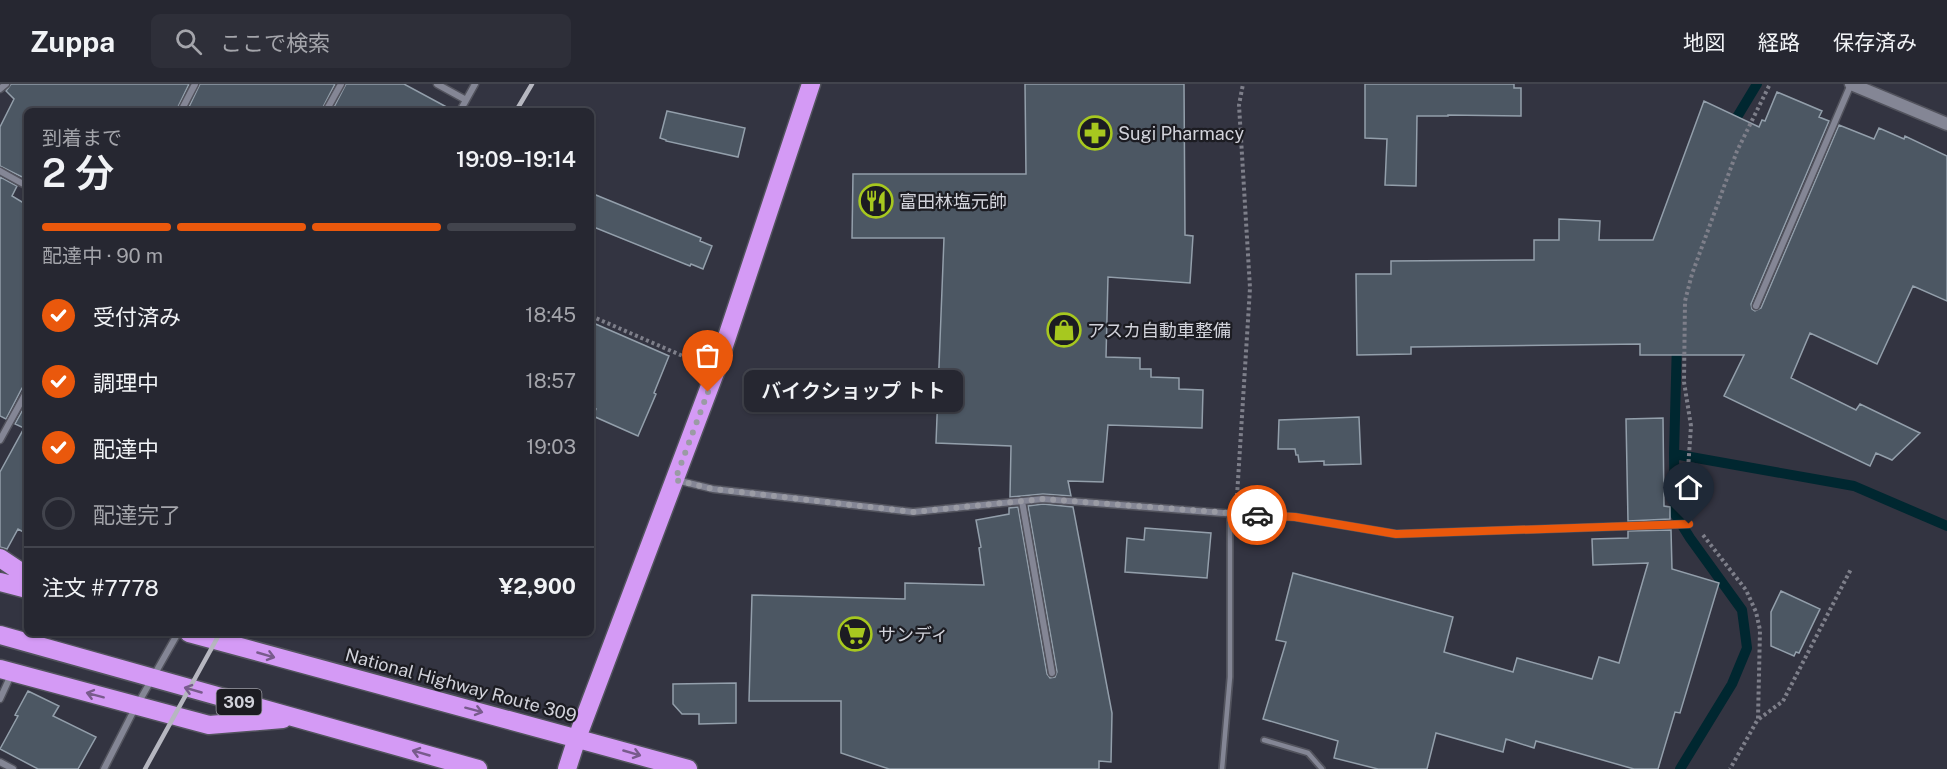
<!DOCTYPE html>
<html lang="ja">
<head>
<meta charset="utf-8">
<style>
	body { margin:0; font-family:"Public Sans","Noto Sans JP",sans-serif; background:#2e2f39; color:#f1f3f6; height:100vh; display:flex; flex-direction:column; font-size:22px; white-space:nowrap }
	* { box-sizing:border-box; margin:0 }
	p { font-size:20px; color:#a4a5ab }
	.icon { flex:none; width:33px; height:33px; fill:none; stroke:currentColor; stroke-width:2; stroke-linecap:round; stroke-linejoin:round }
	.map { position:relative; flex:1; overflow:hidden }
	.sheet { position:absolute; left:24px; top:24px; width:570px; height:528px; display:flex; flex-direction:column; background:#262731; border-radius:9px; box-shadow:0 2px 4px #0004,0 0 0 2px #42444d }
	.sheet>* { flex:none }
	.pin { position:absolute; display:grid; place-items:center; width:51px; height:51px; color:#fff; margin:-62px -26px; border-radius:50% 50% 50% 0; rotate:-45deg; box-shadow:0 0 6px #0007 }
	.pin .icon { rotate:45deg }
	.courier { position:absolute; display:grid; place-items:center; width:60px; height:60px; margin:-30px; border:4px solid #ea580c; border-radius:50%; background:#fff; color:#222; box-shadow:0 2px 8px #0007 }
	.bubble { position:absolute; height:42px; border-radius:9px; background:#262731; box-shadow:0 2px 4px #0004,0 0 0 2px #42444d; font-size:20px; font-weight:600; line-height:42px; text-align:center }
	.overview em { font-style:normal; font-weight:600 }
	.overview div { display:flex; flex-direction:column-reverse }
	.overview { display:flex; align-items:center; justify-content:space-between; height:102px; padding:0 18px }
	h1 { font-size:39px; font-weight:600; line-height:45px }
	.bar { display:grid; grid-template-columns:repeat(4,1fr); gap:9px 6px; align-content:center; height:72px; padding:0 18px }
	.bar i { height:8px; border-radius:4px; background:#42444d }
	.bar .selected { background:#ea580c }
	.bar p { grid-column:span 4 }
	.line { display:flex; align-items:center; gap:15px; padding:0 18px; border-top:2px solid #42444d }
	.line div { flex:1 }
	ol { padding:0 18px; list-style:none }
	li { display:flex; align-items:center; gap:18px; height:66px }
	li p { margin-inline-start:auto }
	li .icon { padding:6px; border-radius:50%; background:#ea580c; color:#fff; stroke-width:4 }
	li:last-child { color:#a4a5ab }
	li i { width:33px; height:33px; border:3px solid #42444d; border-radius:50% }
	header { display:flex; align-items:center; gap:36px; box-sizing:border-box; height:84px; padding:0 30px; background:#262731; border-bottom:2px solid #42444d }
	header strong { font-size:28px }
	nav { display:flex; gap:33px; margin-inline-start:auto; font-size:21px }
	.search { width:420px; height:54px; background:#2e2f39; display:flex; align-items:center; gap:15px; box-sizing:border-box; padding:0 21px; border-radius:9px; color:#a4a5ab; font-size:22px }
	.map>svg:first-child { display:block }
</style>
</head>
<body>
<header>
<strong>Zuppa</strong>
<div class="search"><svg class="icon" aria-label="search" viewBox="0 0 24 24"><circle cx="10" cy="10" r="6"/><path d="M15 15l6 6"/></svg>ここで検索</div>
<nav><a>地図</a><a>経路</a><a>保存済み</a></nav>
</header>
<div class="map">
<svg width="1947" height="685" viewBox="0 0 1947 685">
	<rect width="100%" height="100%" fill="#333441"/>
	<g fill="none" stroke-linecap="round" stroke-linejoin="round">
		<!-- stream -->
		<path stroke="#002730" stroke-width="10" d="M 1731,43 L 1757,0
			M 1677,257 L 1674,370 L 1675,430 L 1690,454 L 1742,526 L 1747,564 L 1732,600 L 1680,685
			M 1674,370 L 1854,402 L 1947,442"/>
	</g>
	<!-- building -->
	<path fill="#4c5763" stroke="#939fab" stroke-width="1.5" d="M 11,0 L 189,0 L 176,27 L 27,27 L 27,83 L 22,93 L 0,82 L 0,43 L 14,15 L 6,7 Z
		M 200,0 L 335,0 L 321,27 L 187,27 Z
		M 346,0 L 404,0 L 454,27 L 332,27 Z
		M 1025,0 L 1184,0 L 1185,151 L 1193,152 L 1190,199 L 1108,193 L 1106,273 L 1140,274 L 1140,285 L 1151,285 L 1151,293 L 1179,294 L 1179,305 L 1203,306 L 1202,344 L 1108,341 L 1103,398 L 1068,397 L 1071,412 L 1043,410 L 1010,413 L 1011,362 L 936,359 L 944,154 L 852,154 L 853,90 L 1026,90 Z
		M 1365,0 L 1514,0 L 1514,4 L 1521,4 L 1521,32 L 1448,31 L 1448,32 L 1417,32 L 1416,102 L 1385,101 L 1387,55 L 1365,54 Z
		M 1777,8 L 1822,27 L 1819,33 L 1829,37 L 1751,220 L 1752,225 L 1755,227 L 1761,224 L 1839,41 L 1874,55 L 1879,44 L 1904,55 L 1905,52 L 1947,72 L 1947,217 L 1913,202 L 1877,280 L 1810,249 L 1791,294 L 1856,326 L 1860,320 L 1920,349 L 1892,376 L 1876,369 L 1870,382 L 1724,312 L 1744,271 L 1640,271 L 1640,260 L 1411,263 L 1411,270 L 1357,271 L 1356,190 L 1391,190 L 1391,177 L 1534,176 L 1534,156 L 1559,156 L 1559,135 L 1600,137 L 1599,156 L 1653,156 L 1704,17 L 1759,43 L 1762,36 L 1765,37 Z
		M 667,27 L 745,44 L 738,73 L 666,57 L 666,56 L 660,54 Z
		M 0,93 L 17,102 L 12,112 L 27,121 L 27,302 L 22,304 L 6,335 L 0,332 Z
		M 591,109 L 701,154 L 700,157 L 712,162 L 703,185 L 691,180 L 690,182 L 591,142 Z
		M 591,238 L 669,272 L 654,309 L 656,310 L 638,352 L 593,332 L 596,325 L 591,323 Z
		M 27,318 L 27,450 L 18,445 L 7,465 L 0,463 L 0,388 L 24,344 L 15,340 Z
		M 1359,333 L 1361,380 L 1324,381 L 1324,377 L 1299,378 L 1298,371 L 1296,371 L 1295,365 L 1278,365 L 1279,336 Z
		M 1663,334 L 1664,422 L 1670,423 L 1670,435 L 1628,437 L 1626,335 Z
		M 1043,420 L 1073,423 L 1112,629 L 1111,678 L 1099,677 L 1099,685 L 889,685 L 841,669 L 841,617 L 749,617 L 752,511 L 905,515 L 905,499 L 984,501 L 979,464 L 981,463 L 976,436 L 1009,430 L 1009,424 L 1018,423 L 1047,590 L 1050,594 L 1055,593 L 1057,588 L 1028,422 Z
		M 1145,444 L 1211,449 L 1207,494 L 1125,488 L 1127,454 L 1144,456 Z
		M 1671,446 L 1672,485 L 1719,499 L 1680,629 L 1675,628 L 1658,685 L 1634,685 L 1536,657 L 1534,664 L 1506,655 L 1503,668 L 1436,649 L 1427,685 L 1378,685 L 1334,674 L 1338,657 L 1263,635 L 1286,558 L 1276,556 L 1293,489 L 1453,533 L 1444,568 L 1513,588 L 1517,574 L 1592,595 L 1599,573 L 1619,579 L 1648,479 L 1593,481 L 1592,455 L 1628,454 L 1628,447 Z
		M 1781,507 L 1820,525 L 1799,569 L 1796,568 L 1794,572 L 1771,562 L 1771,528 Z
		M 736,599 L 736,639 L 699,640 L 699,630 L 682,630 L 673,620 L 673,600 Z
		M 28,607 L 59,622 L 53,632 L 96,653 L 78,685 L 38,685 L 0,665 L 18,632 L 15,631 Z"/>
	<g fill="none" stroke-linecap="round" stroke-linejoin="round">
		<defs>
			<path id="lane" d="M 1264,656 L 1308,669 L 1322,685
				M 1222,685 L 1230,593 L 1230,430"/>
			<path id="street" d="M 437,0 L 466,16
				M 0,5 L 6,0
				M 181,27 L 195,0
				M 326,27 L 341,0
				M 460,27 L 475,0
				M 0,87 L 27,102
				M 1756,222 L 1851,0
				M 0,356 L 27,307
				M 676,396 L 713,405 L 913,428 L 1043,415 L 1236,430 L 1295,433 L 1396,450 L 1689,440
				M 1022,417 L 1052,589
				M 0,615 L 11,591
				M 0,678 L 13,685
				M 104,685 L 132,630 L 178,549"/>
			<path id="secondary" d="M 1851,0 L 1947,40"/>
			<path id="highway" d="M 0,474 L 27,492
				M 0,498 L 27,505
				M 189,549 L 688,685
				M 0,551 L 478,685
				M 0,585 L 209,641 L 283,635
				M 567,685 L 577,654 L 716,286 L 811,0"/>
		</defs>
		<!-- lane casing -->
		<use href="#lane" stroke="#52535d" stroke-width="8"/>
		<!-- street casing -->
		<use href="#street" stroke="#52535d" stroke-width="9"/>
		<!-- secondary casing -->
		<use href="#secondary" stroke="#52535d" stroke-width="15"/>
		<!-- highway casing -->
		<use href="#highway" stroke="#52535d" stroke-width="21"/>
		<!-- path -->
		<path stroke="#7e7f8a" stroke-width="4" stroke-dasharray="3 3" stroke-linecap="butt" d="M 591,232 L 692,276
			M 1237,412 L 1250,204 L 1239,21 L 1243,0
			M 1688,420 L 1688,385 L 1691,342 L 1684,298 L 1685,217 L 1692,190 L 1737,67 L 1770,0
			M 1703,451 L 1746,506 L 1756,528 L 1760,546 L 1758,635 L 1730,685
			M 1759,635 L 1783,617 L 1851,485"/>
		<!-- lane -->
		<use href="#lane" stroke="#848695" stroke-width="4.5"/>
		<!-- street -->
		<use href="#street" stroke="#848695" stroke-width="6"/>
		<!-- secondary -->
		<use href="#secondary" stroke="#848695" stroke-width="12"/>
		<!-- highway -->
		<use href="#highway" stroke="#d49af5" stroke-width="18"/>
		<!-- rail -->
		<path stroke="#b6b7c0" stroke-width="4.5" d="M 516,27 L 532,0
			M 145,685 L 220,549"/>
	</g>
	<!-- one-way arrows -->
	<defs><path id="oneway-shaft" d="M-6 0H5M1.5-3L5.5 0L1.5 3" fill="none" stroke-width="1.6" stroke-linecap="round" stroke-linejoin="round" transform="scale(1.5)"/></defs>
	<g stroke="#785b8c">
		<use href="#oneway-shaft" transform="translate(266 571) rotate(16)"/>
		<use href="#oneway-shaft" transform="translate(193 606) rotate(-164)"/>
		<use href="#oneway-shaft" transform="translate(95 611) rotate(-165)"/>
		<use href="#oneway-shaft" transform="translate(474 626) rotate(15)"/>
		<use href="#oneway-shaft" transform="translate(421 669) rotate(-164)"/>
		<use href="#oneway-shaft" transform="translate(632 669) rotate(16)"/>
	</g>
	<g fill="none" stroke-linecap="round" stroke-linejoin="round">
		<!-- done -->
		<path stroke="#9a9ba4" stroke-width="6" stroke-dasharray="0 10.8" d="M 708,308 L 675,396 L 713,405 L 913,428 L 1043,415 L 1257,431"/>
		<!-- route -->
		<path stroke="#ea580c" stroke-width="8" d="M 1257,431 L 1295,433 L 1396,450 L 1689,440"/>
	</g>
	<!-- icons -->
	<defs>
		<symbol id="pharmacy-ring" viewBox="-11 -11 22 22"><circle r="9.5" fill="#1c1c22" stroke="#a7c81f" stroke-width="1.5"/><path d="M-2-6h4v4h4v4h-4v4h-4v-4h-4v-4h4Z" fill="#a7c81f"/></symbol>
		<symbol id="restaurant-ring" viewBox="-11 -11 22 22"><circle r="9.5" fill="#1c1c22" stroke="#a7c81f" stroke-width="1.5"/><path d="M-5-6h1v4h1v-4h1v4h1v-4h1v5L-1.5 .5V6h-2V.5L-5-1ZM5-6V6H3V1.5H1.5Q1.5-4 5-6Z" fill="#a7c81f"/></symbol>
		<symbol id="shop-ring" viewBox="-11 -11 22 22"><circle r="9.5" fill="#1c1c22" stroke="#a7c81f" stroke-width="1.5"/><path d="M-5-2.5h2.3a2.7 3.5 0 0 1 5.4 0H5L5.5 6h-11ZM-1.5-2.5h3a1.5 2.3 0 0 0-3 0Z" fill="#a7c81f"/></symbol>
		<symbol id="supermarket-ring" viewBox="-11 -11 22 22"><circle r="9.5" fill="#1c1c22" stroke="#a7c81f" stroke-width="1.5"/><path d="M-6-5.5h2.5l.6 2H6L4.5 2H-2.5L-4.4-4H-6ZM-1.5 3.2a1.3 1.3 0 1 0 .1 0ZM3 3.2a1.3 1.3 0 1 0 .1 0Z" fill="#a7c81f"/></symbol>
	</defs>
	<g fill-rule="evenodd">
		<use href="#pharmacy-ring" x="1076" y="30" width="38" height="38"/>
		<use href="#restaurant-ring" x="857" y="98" width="38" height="38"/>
		<use href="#shop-ring" x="1045" y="227" width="38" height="38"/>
		<use href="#supermarket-ring" x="836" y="531" width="38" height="38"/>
	</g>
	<g text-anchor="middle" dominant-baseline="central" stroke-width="4.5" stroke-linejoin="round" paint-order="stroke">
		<!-- shield labels -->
		<rect fill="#1c1c22" stroke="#9b9ba3" stroke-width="1.5" x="216.5" y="605" width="45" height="26" rx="4.5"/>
		<g font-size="16" font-weight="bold" fill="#d1d2da">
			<text x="239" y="618">309</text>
		</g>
		<!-- poi labels -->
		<g font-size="18" fill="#d1d2da" stroke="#1c1c22" text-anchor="start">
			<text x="1118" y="49">Sugi Pharmacy</text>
			<text x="899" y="117">富田林塩元帥</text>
			<text x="1087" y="246">アスカ自動車整備</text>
			<text x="878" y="550">サンディ</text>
		</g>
		<!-- street labels -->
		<g font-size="18" fill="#d1d2da" stroke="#1c1c22">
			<text transform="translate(461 601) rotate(15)">National Highway Route 309</text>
		</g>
	</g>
</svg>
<div class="pin" style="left:708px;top:308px;background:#ea580c"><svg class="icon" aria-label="bag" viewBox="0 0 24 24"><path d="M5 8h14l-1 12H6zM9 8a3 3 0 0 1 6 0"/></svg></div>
<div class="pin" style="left:1689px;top:440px;background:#1f2937"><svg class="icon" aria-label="home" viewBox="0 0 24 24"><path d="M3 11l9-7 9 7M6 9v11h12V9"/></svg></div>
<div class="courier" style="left:1257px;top:431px"><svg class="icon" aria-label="car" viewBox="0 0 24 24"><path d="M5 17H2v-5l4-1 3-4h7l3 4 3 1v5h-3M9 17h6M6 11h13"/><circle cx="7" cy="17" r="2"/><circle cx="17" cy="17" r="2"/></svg></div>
<div class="bubble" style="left:744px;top:286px;width:219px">バイクショップ トト</div>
<section class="sheet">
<div class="overview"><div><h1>2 分</h1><p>到着まで</p></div><em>19:09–19:14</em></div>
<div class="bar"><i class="selected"></i><i class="selected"></i><i class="selected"></i><i></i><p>配達中 · 90 m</p></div>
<ol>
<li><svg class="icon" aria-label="check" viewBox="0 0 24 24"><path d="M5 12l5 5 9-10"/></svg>受付済み<p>18:45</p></li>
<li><svg class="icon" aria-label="check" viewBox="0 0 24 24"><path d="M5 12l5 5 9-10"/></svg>調理中<p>18:57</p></li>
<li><svg class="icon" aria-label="check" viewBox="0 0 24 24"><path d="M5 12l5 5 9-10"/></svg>配達中<p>19:03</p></li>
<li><i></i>配達完了</li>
</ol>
<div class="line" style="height:78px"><div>注文 #7778</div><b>¥2,900</b></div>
</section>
</div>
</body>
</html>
